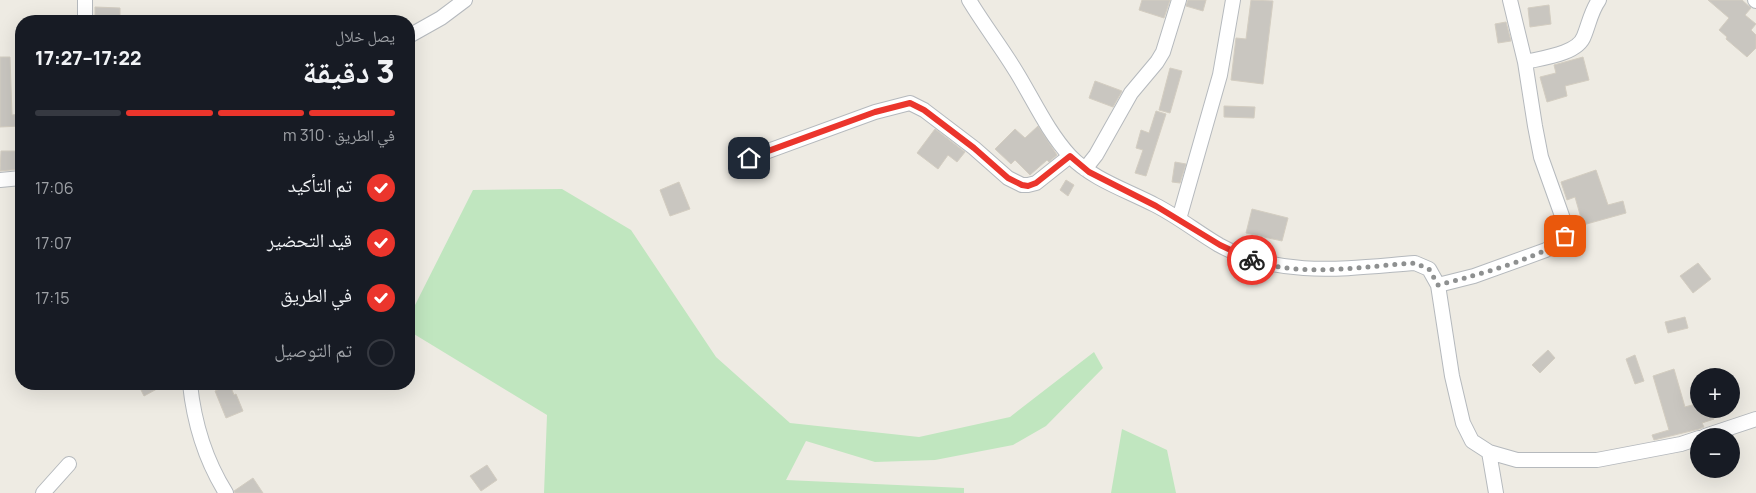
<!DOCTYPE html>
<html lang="ar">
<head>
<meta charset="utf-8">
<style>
	body { margin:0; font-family:Manrope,"Noto Naskh Arabic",sans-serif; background:#20242c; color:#f1f3f6; direction:rtl; height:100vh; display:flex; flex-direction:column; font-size:19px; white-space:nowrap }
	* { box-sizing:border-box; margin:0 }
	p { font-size:16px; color:#9ea1a6 }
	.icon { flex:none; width:28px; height:28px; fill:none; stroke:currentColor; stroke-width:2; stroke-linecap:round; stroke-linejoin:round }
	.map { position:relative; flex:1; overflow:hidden; direction:ltr }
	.panel { position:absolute; left:15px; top:15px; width:400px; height:375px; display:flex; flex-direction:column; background:#171b24; border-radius:20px; box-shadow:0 5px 20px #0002; direction:rtl }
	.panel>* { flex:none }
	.buttons { position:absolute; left:1690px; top:368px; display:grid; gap:10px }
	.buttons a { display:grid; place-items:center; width:50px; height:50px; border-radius:50%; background:#171b24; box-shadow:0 5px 20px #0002; font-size:25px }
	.pin { position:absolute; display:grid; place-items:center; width:42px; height:42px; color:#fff; margin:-21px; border-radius:10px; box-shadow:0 2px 8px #0006 }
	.courier { position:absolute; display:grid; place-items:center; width:50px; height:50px; margin:-25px; border:4px solid #eb352c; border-radius:50%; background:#fff; color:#222; box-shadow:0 1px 6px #0007 }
	.headline em { font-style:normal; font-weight:800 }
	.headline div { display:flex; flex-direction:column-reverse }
	.headline { display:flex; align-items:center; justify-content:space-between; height:85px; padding:0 20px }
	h1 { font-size:32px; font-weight:800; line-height:38px }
	.bar { display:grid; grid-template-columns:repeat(4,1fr); gap:8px 5px; align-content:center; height:60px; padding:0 20px }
	.bar i { height:6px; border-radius:4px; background:#363941 }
	.bar .active { background:#eb352c }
	.bar p { grid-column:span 4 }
	ol { padding:0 20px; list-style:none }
	li { display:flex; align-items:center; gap:15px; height:55px }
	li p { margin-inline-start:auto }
	li .icon { padding:5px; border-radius:50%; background:#eb352c; color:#fff; stroke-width:4 }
	li:last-child { color:#9ea1a6 }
	li i { width:28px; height:28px; border:2px solid #363941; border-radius:50% }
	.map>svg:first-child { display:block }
</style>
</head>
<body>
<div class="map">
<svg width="1756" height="493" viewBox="0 0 1756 493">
	<rect width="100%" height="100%" fill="#eeebe3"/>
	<!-- green -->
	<path fill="#c0e6bf" d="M 562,189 L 631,230 L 716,357 L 790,423 L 919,437 L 1010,417 L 1094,352 L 1103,368 L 1046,426 L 1013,445 L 935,460 L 875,462 L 806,441 L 786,480 L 964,488 L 964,493 L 544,493 L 547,415 L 409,331 L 409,317 L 473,190 Z
		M 1122,429 L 1167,450 L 1176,493 L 1111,493 Z"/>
	<!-- building -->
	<path fill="#c9c6c0" stroke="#d3cdc1" d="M 1142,0 L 1170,0 L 1164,18 L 1139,10 Z
		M 1188,0 L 1206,0 L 1203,11 L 1186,6 Z
		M 1251,0 L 1273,1 L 1263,84 L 1231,80 L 1236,38 L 1246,39 Z
		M 1708,0 L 1742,0 L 1751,8 L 1745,15 L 1756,24 L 1751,30 L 1756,35 L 1756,48 L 1747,57 L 1726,39 L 1727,37 L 1719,30 L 1729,18 Z
		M 1549,5 L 1551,24 L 1530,27 L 1528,8 Z
		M 95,7 L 120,8 L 120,21 L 95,21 Z
		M 1506,22 L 1511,41 L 1498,43 L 1495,24 Z
		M 0,57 L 10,57 L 12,115 L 21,114 L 21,126 L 0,127 Z
		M 1583,57 L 1589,80 L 1565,86 L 1567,96 L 1547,102 L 1540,77 L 1556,73 L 1554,65 Z
		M 1170,68 L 1182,71 L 1170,113 L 1159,110 Z
		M 1095,81 L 1122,91 L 1113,107 L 1089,98 Z
		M 1224,106 L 1255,107 L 1254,118 L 1224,117 Z
		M 1156,111 L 1166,114 L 1146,176 L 1135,173 L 1143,150 L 1136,148 L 1141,130 L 1149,133 Z
		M 1038,126 L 1057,155 L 1049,162 L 1047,160 L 1030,175 L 1015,160 L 1011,164 L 995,149 L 1015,129 L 1025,138 Z
		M 935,129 L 965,152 L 957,162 L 948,155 L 938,169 L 917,153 Z
		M 1,151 L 21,151 L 21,169 L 0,171 Z
		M 1175,162 L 1186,164 L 1180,183 L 1172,182 Z
		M 1596,170 L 1608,205 L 1623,201 L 1626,213 L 1583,225 L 1575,197 L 1567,200 L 1561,182 Z
		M 1066,180 L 1074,185 L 1068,196 L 1060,190 Z
		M 679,182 L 690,209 L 670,216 L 660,190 Z
		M 1252,209 L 1288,218 L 1282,241 L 1246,233 Z
		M 1698,263 L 1711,279 L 1693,293 L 1680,276 Z
		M 1685,317 L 1688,328 L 1668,333 L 1665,322 Z
		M 1548,350 L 1555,358 L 1540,373 L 1532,365 Z
		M 1635,355 L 1644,381 L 1635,384 L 1626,359 Z
		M 1674,369 L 1685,407 L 1699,403 L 1699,409 L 1711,409 L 1714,419 L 1702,423 L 1704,427 L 1699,429 L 1654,440 L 1652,435 L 1669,430 L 1653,376 Z
		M 138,384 L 166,384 L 144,396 Z
		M 230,385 L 234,395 L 236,394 L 243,411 L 226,418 L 215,391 Z
		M 487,465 L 497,480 L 481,491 L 470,476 Z
		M 253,478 L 263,493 L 235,493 L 234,491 Z"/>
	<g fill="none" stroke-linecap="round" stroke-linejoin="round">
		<defs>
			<path id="street" d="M 969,0 C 984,25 1002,48 1017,73 C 1034,101 1048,132 1070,156 C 1092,179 1126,190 1155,205 C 1177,216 1197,232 1219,245 C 1280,279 1349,268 1415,263 L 1429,269 L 1438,285 L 1452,376 L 1463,423 L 1472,441 L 1489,452 L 1517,460 L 1597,460 L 1681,444 L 1699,438
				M 1755,0 L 1756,1
				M 85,21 L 85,0
				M 409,36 L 441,18 L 465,0
				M 1525,62 C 1542,58 1578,54 1584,36 C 1589,24 1591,11 1599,0
				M 749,158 L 875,112 L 910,103 L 924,110 L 974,148 L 1008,178 L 1022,185 L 1028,185 L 1036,183 L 1070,156
				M 1085,169 L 1096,155 L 1131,93 L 1157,62 L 1163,52 L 1179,0
				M 0,180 L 21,178
				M 1179,219 L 1220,75 L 1233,0
				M 1438,285 L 1474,276 L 1546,250 L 1561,241 L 1565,236 L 1566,227 L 1541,157 L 1535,126 L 1525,62 L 1510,0
				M 190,384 C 194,422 206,461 226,493
				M 1705,436 L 1756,419
				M 1489,452 L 1496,493
				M 43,493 L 69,464"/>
		</defs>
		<!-- street casing -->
		<use href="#street" stroke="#b5b9bd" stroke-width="16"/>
		<!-- street -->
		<use href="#street" stroke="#fff" stroke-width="14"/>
	</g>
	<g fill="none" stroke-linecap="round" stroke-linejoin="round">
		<!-- done -->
		<path stroke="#8e9090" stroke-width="5" stroke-dasharray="0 9" d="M 1252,260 C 1301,278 1364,266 1415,263 L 1429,269 L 1438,285 C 1463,279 1554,255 1565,236"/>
		<!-- route -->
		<path stroke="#eb352c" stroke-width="6" d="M 749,158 L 875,112 L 910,103 L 924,110 L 974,148 L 1008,178 L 1022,185 L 1028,186 L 1036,183 L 1070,156 L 1089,172 L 1156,206 L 1220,245 L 1252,260"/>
	</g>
</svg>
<div class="buttons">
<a>+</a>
<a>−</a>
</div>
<div class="pin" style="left:1565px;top:236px;background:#ea580c"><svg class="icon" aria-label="bag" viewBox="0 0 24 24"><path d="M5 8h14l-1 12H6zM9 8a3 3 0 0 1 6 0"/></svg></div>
<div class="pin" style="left:749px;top:158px;background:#1f2937"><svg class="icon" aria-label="home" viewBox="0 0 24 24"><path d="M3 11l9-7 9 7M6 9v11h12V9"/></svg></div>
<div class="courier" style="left:1252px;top:260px"><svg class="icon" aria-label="bike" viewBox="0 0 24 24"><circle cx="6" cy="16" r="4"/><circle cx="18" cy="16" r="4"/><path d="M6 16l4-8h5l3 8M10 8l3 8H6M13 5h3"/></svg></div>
<section class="panel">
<div class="headline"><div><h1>3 دقيقة</h1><p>يصل خلال</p></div><em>17:22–17:27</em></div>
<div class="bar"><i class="active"></i><i class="active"></i><i class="active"></i><i></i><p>في الطريق · 310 m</p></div>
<ol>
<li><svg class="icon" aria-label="check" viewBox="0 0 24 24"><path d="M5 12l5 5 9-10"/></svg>تم التأكيد<p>17:06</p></li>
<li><svg class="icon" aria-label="check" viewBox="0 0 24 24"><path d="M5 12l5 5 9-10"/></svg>قيد التحضير<p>17:07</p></li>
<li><svg class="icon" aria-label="check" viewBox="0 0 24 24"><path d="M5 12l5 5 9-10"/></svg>في الطريق<p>17:15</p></li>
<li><i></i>تم التوصيل</li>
</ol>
</section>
</div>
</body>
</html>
